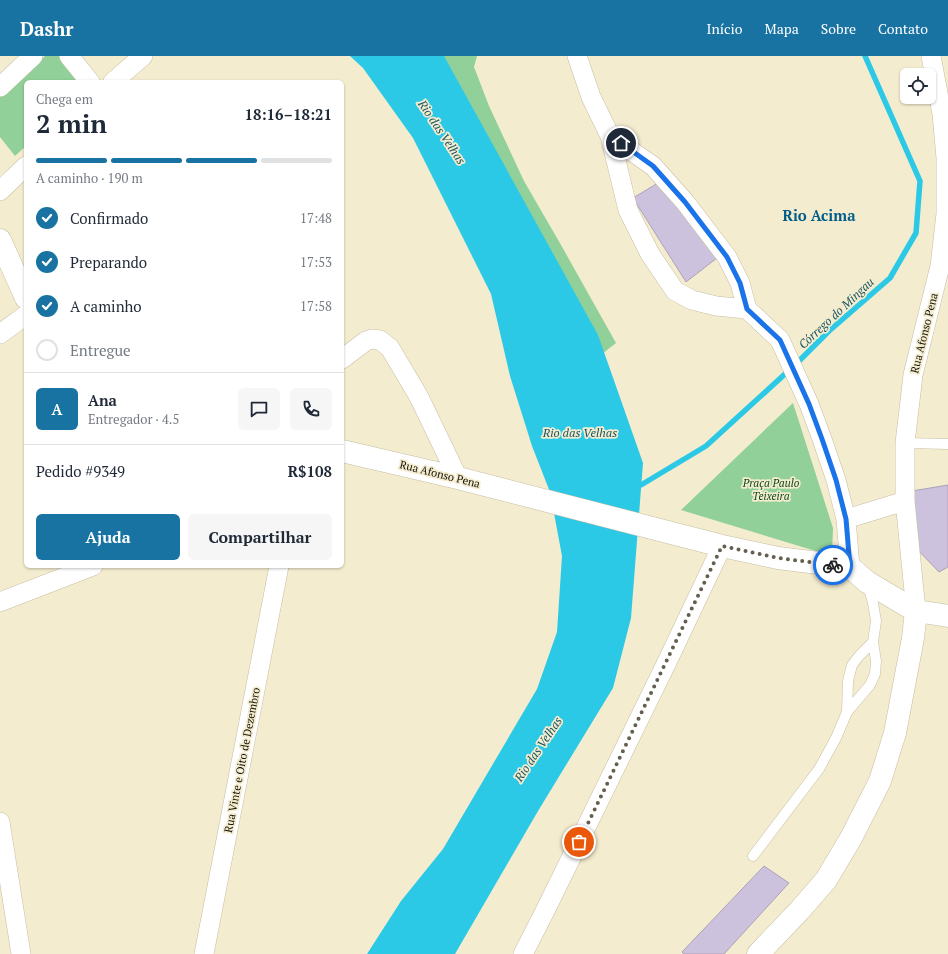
<!DOCTYPE html>
<html lang="pt">
<head>
<meta charset="utf-8">
<style>
	body { margin:0; font-family:"PT Serif",serif; background:#f6f6f7; color:#1f2937; height:100vh; display:flex; flex-direction:column; font-size:15px; white-space:nowrap }
	* { box-sizing:border-box; margin:0 }
	p { font-size:13px; color:#747a83 }
	.icon { flex:none; width:22px; height:22px; fill:none; stroke:currentColor; stroke-width:2; stroke-linecap:round; stroke-linejoin:round }
	.map { position:relative; flex:1; overflow:hidden }
	.details { position:absolute; left:24px; top:24px; width:320px; height:488px; display:flex; flex-direction:column; background:#fff; border-radius:6px; box-shadow:0 1px 3px #0004 }
	.details>* { flex:none }
	.controls { position:absolute; left:900px; top:12px; display:grid; gap:8px }
	.controls a { display:grid; place-items:center; width:36px; height:36px; border-radius:6px; background:#fff; box-shadow:0 1px 3px #0004; font-size:20px }
	.pin { position:absolute; display:grid; place-items:center; width:34px; height:34px; color:#fff; margin:-17px; border:2px solid #fff; border-radius:50%; box-shadow:0 1px 4px #0007 }
	.courier { position:absolute; display:grid; place-items:center; width:40px; height:40px; margin:-20px; border:3px solid #1a73e8; border-radius:50%; background:#fff; color:#222; box-shadow:0 1px 5px #0007 }
	.summary em { font-style:normal; font-weight:700 }
	.summary div { display:flex; flex-direction:column-reverse }
	.summary { display:flex; align-items:center; justify-content:space-between; height:68px; padding:0 12px }
	h1 { font-size:26px; font-weight:700; line-height:30px }
	.bar { display:grid; grid-template-columns:repeat(4,1fr); gap:6px 4px; align-content:center; height:48px; padding:0 12px }
	.bar i { height:5px; border-radius:3px; background:#e0e1e3 }
	.bar .active { background:#1873a2 }
	.bar p { grid-column:span 4 }
	.line { display:flex; align-items:center; gap:10px; padding:0 12px; border-top:1px solid #e0e1e3 }
	.line div { flex:1 }
	.round { display:grid; place-items:center; flex:none; width:42px; height:42px; border-radius:6px; background:#f6f6f7 }
	ol { padding:0 12px; list-style:none }
	li { display:flex; align-items:center; gap:12px; height:44px }
	li p { margin-inline-start:auto }
	li .icon { padding:4px; border-radius:50%; background:#1873a2; color:#fff; stroke-width:4 }
	li:last-child { color:#747a83 }
	li i { width:22px; height:22px; border:2px solid #e0e1e3; border-radius:50% }
	.button { display:flex; gap:8px; margin-top:auto; padding:8px 12px }
	.button a { flex:1; height:46px; border-radius:6px; background:#1873a2; color:#fff; font-size:16px; font-weight:700; line-height:46px; text-align:center }
	.button a+a { background:#f6f6f7; color:#1f2937 }
	header { display:flex; align-items:center; gap:24px; box-sizing:border-box; height:56px; padding:0 20px; background:#1873a2; color:#fff }
	header strong { font-size:19px }
	nav { display:flex; gap:22px; margin-inline-start:auto; font-size:14px }
	.map>svg:first-child { display:block }
</style>
</head>
<body>
<header>
<strong>Dashr</strong>
<nav><a>Início</a><a>Mapa</a><a>Sobre</a><a>Contato</a></nav>
</header>
<div class="map">
<svg width="948" height="898" viewBox="0 0 948 898">
	<rect width="100%" height="100%" fill="#f4eccf"/>
	<!-- green -->
	<path fill="#91d098" d="M 45,0 L 61,0 L 86,26 L 26,26 L 26,90 L 15,100 L 0,81 L 0,40 Z
		M 413,0 L 477,0 L 474,11 L 489,50 L 524,125 L 561,189 L 616,287 L 593,305 Z
		M 793,347 L 833,472 L 832,500 L 681,454 Z"/>
	<!-- water -->
	<path fill="#2cc9e6" d="M 350,0 L 444,0 L 598,279 L 643,407 L 631,562 L 613,632 L 538,755 L 455,898 L 367,898 L 401,845 L 443,793 L 537,633 L 557,576 L 562,500 L 550,436 L 532,390 L 510,320 L 491,238 L 413,82 L 363,12 Z"/>
	<g fill="none" stroke-linecap="round" stroke-linejoin="round">
		<!-- stream -->
		<path stroke="#2cc9e6" stroke-width="5.5" d="M 635,428 L 641,429 L 706,390 L 797,307 L 829,275 L 890,222 L 916,177 L 920,125 L 865,0"/>
	</g>
	<!-- building -->
	<path fill="#cdc2dd" stroke="#aca1ba" d="M 658,127 L 717,202 L 686,226 L 633,142 Z
		M 948,429 L 948,511 L 939,516 L 915,491 L 912,435 Z
		M 764,810 L 789,827 L 724,898 L 684,898 L 682,896 Z"/>
	<g fill="none" stroke-linecap="round" stroke-linejoin="round">
		<defs>
			<path id="service" d="M 905,387 L 948,388
				M 847,656 L 870,629 L 875,618 L 876,605 L 873,586 L 876,565 L 873,547 L 868,529
				M 753,800 L 819,713 L 836,682 L 847,656 L 848,625 L 852,609 L 859,600 L 873,586"/>
			<path id="minor" d="M 69,0 L 90,26
				M 577,0 L 591,41 L 610,80 L 628,154 L 650,198 L 675,235 L 692,244 L 716,250 L 747,253
				M 113,26 L 143,0
				M 0,31 L 33,0
				M 610,80 L 653,110 L 685,146 L 727,201 L 740,227 L 747,253
				M 0,135 L 26,110
				M 747,253 L 780,284 L 809,348 L 822,383 L 836,424 L 846,463 L 850,511
				M 0,278 L 26,259
				M 342,303 L 366,285 L 372,283 L 380,284 L 390,292 L 419,341 L 458,422
				M 846,463 L 905,445
				M 0,546 L 93,510
				M 916,555 L 905,445 L 905,387 L 913,319 L 940,210 L 946,158 L 946,102 L 942,58 L 931,0
				M 0,766 L 21,898
				M 204,898 L 279,510
				M 523,898 L 545,855 L 667,606 L 722,490"/>
			<path id="tertiary" d="M 916,555 L 948,560"/>
			<path id="secondary" d="M 0,184 L 26,242
				M 342,395 L 458,422 L 722,490 L 778,502 L 850,511 L 867,526 L 916,555 L 913,582 L 895,677 L 880,725 L 851,782 L 826,824 L 799,855 L 758,898"/>
		</defs>
		<!-- service casing -->
		<use href="#service" stroke="#c6bea3" stroke-width="11"/>
		<!-- minor casing -->
		<use href="#minor" stroke="#c6bea3" stroke-width="20"/>
		<!-- tertiary casing -->
		<use href="#tertiary" stroke="#c6bea3" stroke-width="23"/>
		<!-- secondary casing -->
		<use href="#secondary" stroke="#c6bea3" stroke-width="23"/>
		<!-- service -->
		<use href="#service" stroke="#fff" stroke-width="10"/>
		<!-- minor -->
		<use href="#minor" stroke="#fff" stroke-width="19"/>
		<!-- tertiary -->
		<use href="#tertiary" stroke="#fff" stroke-width="22"/>
		<!-- secondary -->
		<use href="#secondary" stroke="#fff" stroke-width="22"/>
	</g>
	<g fill="none" stroke-linecap="round" stroke-linejoin="round">
		<!-- done -->
		<path stroke="#645f4e" stroke-width="4" stroke-dasharray="0 7.2" d="M 579,786 L 722,490 L 778,502 L 833,509"/>
		<!-- route -->
		<path stroke="#1a73e8" stroke-width="5" d="M 621,87 L 653,110 L 685,146 L 727,201 L 740,227 L 747,253 L 780,284 L 809,348 L 822,383 L 836,424 L 846,463 L 850,511 L 833,509"/>
	</g>
	<g text-anchor="middle" dominant-baseline="central" stroke-width="3.5" stroke-linejoin="round" paint-order="stroke">
		<!-- street labels -->
		<g font-size="11" fill="#161309" stroke="#f4eccf">
			<text transform="translate(924 277) rotate(-76)">Rua Afonso Pena</text>
			<text transform="translate(440 418) rotate(14)">Rua Afonso Pena</text>
			<text transform="translate(242 704) rotate(-79)">Rua Vinte e Oito de Dezembro</text>
		</g>
		<!-- park labels -->
		<g font-size="11" font-style="italic" fill="#0b481b" stroke="#f4eccf">
			<text x="771" y="427">Praça Paulo<tspan x="771" dy="13">Teixeira</tspan></text>
		</g>
		<!-- water labels -->
		<g font-size="12" font-style="italic" fill="#195562" stroke="#f4eccf">
			<text transform="translate(442 76) rotate(56)">Rio das Velhas</text>
			<text transform="translate(836 257) rotate(-43)">Córrego do Mingau</text>
			<text x="580" y="376">Rio das Velhas</text>
			<text transform="translate(538 693) rotate(-56)">Rio das Velhas</text>
		</g>
		<!-- district labels -->
		<g font-size="15" font-weight="bold" fill="#005d87" stroke="#f4eccf">
			<text x="819" y="159">Rio Acima</text>
		</g>
	</g>
</svg>
<div class="controls">
<a><svg class="icon" aria-label="locate" viewBox="0 0 24 24"><circle cx="12" cy="12" r="6"/><path d="M12 2v4M12 18v4M2 12h4M18 12h4"/></svg></a>
</div>
<div class="pin" style="left:579px;top:786px;background:#ea580c"><svg class="icon" aria-label="bag" viewBox="0 0 24 24"><path d="M5 8h14l-1 12H6zM9 8a3 3 0 0 1 6 0"/></svg></div>
<div class="pin" style="left:621px;top:87px;background:#1f2937"><svg class="icon" aria-label="home" viewBox="0 0 24 24"><path d="M3 11l9-7 9 7M6 9v11h12V9"/></svg></div>
<div class="courier" style="left:833px;top:509px"><svg class="icon" aria-label="bike" viewBox="0 0 24 24"><circle cx="6" cy="16" r="4"/><circle cx="18" cy="16" r="4"/><path d="M6 16l4-8h5l3 8M10 8l3 8H6M13 5h3"/></svg></div>
<section class="details">
<div class="summary"><div><h1>2 min</h1><p>Chega em</p></div><em>18:16–18:21</em></div>
<div class="bar"><i class="active"></i><i class="active"></i><i class="active"></i><i></i><p>A caminho · 190 m</p></div>
<ol>
<li><svg class="icon" aria-label="check" viewBox="0 0 24 24"><path d="M5 12l5 5 9-10"/></svg>Confirmado<p>17:48</p></li>
<li><svg class="icon" aria-label="check" viewBox="0 0 24 24"><path d="M5 12l5 5 9-10"/></svg>Preparando<p>17:53</p></li>
<li><svg class="icon" aria-label="check" viewBox="0 0 24 24"><path d="M5 12l5 5 9-10"/></svg>A caminho<p>17:58</p></li>
<li><i></i>Entregue</li>
</ol>
<div class="line" style="height:72px"><b class="round" style="background:#1873a2;color:#fff">A</b><div><b>Ana</b><p>Entregador · 4.5</p></div><a class="round"><svg class="icon" aria-label="chat" viewBox="0 0 24 24"><path d="M4 5h16v11H9l-5 4z"/></svg></a><a class="round"><svg class="icon" aria-label="phone" viewBox="0 0 24 24"><path d="M5 4h4l2 5-3 2q2 4 5 5l2-3 5 2v4C11 20 4 13 5 4z"/></svg></a></div>
<div class="line" style="height:52px"><div>Pedido #9349</div><b>R$108</b></div>
<div class="button"><a>Ajuda</a><a>Compartilhar</a></div>
</section>
</div>
</body>
</html>
